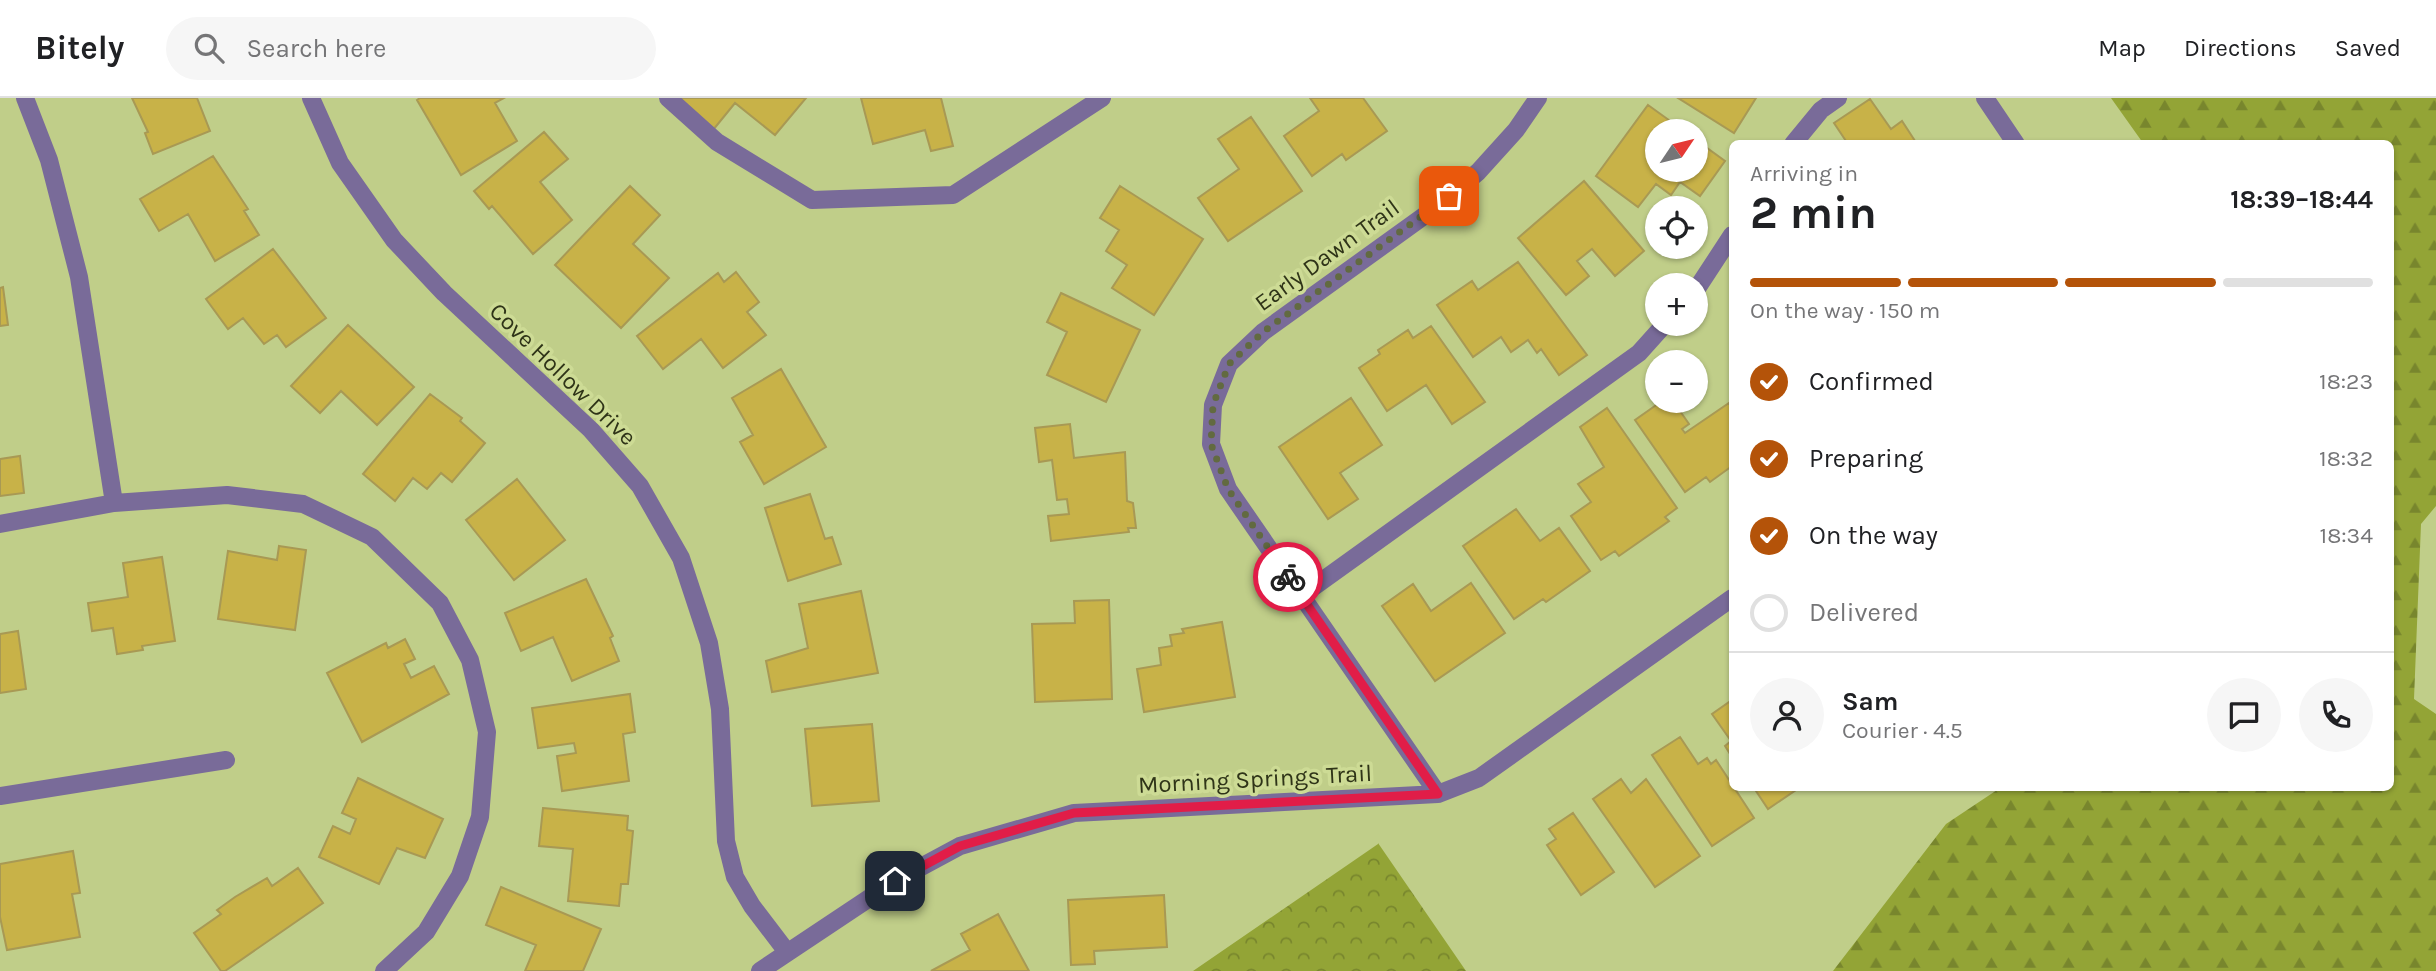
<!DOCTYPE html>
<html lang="en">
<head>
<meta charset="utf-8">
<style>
	body { margin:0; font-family:Karla,sans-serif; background:#f6f6f6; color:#202124; height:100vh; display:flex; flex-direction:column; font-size:26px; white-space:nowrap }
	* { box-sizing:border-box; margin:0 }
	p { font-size:23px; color:#757577 }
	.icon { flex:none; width:38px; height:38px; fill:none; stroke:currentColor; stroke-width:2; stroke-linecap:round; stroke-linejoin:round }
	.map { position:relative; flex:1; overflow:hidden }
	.side { position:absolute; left:1729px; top:42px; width:665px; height:651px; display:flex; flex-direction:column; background:#fff; border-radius:10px; box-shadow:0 2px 5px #0004 }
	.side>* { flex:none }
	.needle { width:46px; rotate:55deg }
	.tools { position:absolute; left:1645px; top:21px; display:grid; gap:14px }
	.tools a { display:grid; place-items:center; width:63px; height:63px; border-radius:50%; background:#fff; box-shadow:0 2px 5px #0004; font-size:35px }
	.pin { position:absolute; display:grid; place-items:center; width:60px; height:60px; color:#fff; margin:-30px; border-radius:14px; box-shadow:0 4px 10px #0006 }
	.courier { position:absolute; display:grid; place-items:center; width:70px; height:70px; margin:-35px; border:5px solid #e11d48; border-radius:50%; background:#fff; color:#222; box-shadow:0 2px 9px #0007 }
	.head em { font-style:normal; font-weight:700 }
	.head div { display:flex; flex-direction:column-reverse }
	.head { display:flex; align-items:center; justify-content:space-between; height:119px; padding:0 21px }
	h1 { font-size:46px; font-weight:700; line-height:52px }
	.bar { display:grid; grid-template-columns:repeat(4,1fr); gap:10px 7px; align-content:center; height:84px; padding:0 21px }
	.bar i { height:9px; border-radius:5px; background:#e0e0e0 }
	.bar .selected { background:#b45309 }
	.bar p { grid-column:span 4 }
	.line { display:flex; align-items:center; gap:18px; padding:0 21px; border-top:2px solid #e0e0e0 }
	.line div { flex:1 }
	.round { display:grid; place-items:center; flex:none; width:74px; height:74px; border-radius:37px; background:#f6f6f6 }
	ol { padding:0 21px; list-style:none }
	li { display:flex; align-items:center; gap:21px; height:77px }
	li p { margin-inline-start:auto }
	li .icon { padding:7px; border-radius:50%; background:#b45309; color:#fff; stroke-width:4 }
	li:last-child { color:#757577 }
	li i { width:38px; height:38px; border:4px solid #e0e0e0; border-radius:50% }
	header { display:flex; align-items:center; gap:42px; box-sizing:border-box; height:98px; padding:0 35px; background:#fff; border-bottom:2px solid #e0e0e0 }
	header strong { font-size:33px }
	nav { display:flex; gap:38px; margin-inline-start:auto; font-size:24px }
	.search { width:490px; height:63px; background:#f6f6f6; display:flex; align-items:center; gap:18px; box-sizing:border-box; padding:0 24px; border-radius:38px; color:#757577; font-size:26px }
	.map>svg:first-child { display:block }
</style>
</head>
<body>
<header>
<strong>Bitely</strong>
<div class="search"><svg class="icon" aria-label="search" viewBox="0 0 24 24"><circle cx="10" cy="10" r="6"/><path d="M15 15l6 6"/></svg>Search here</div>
<nav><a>Map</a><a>Directions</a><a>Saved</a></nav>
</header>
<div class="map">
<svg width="2436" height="873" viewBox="0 0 2436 873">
	<defs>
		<pattern id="forest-firs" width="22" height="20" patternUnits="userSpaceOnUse" patternTransform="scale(1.75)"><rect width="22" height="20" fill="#93a436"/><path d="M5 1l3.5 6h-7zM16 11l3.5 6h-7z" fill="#78862d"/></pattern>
		<pattern id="park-crowns" width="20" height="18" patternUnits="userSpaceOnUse" patternTransform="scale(1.75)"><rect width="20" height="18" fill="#93a436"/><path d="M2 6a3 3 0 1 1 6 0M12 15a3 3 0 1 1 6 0" fill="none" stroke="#78862d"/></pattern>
	</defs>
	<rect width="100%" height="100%" fill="#c0ce89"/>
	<!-- forest -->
	<path fill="url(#forest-firs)" d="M 2111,0 L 2436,0 L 2436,408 L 2421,426 L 2414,601 L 2436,616 L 2436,873 L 1833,873 L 1946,726 L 2000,690 L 2390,690 L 2390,46 L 2143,45 Z"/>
	<!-- park -->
	<path fill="url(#park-crowns)" d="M 1378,745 L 1466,873 L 1193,873 L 1378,746 Z"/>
	<!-- building -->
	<path fill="#c8b248" stroke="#a89954" stroke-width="2" d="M 132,0 L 197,0 L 210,33 L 153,56 L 145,35 L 148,34 Z
		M 420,0 L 504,0 L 495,5 L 517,43 L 461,77 L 417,2 Z
		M 673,0 L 806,0 L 775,37 L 735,5 L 713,32 Z
		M 861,0 L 941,0 L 953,48 L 931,53 L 925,32 L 873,46 Z
		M 1310,0 L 1363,0 L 1387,33 L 1346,62 L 1342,56 L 1312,78 L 1284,38 L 1319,13 Z
		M 1678,0 L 1756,0 L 1734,35 Z
		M 1870,1 L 1891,31 L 1902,23 L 1917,46 L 1848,46 L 1834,25 Z
		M 1648,7 L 1684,33 L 1657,33 L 1657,72 L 1696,72 L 1696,42 L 1725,63 L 1700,98 L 1680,84 L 1671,97 L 1656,86 L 1638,109 L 1596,78 Z
		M 1251,19 L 1302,93 L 1228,143 L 1198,100 L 1239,71 L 1218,41 Z
		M 544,34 L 568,61 L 540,84 L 572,122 L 533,156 L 492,108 L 489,111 L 474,93 Z
		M 213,58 L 248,111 L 244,113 L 259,137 L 215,163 L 188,116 L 159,133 L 140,101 Z
		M 1584,83 L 1644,153 L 1615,178 L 1592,151 L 1577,163 L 1589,178 L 1566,197 L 1518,140 Z
		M 630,88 L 660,117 L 633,146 L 669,180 L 621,230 L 555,167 Z
		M 1120,88 L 1203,141 L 1154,217 L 1112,190 L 1127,167 L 1106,153 L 1119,132 L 1100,120 Z
		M 273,151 L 326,220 L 286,249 L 277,237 L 264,246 L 243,220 L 228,231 L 206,201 Z
		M 1518,164 L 1587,257 L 1559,277 L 1541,251 L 1537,255 L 1528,242 L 1511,254 L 1501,239 L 1473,259 L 1437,207 L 1472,183 L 1478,192 Z
		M 736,174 L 759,204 L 747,214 L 766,237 L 723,270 L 701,241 L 663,271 L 637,238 L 718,175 L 724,184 Z
		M 3,189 L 8,227 L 0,228 L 0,190 Z
		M 1061,195 L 1140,232 L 1106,304 L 1047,277 L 1067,234 L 1047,224 Z
		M 348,227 L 414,289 L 377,327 L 341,293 L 320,315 L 291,288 Z
		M 1431,228 L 1485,304 L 1452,326 L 1426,287 L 1387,313 L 1359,270 L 1380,256 L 1378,252 L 1408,232 L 1413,240 Z
		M 781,271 L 826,349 L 764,386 L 740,344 L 753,337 L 732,300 Z
		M 430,296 L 462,320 L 460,323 L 485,345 L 452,384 L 441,375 L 427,391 L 413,380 L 395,403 L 363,376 Z
		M 1351,300 L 1382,347 L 1340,375 L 1358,401 L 1328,421 L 1279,349 Z
		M 1662,303 L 1673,303 L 1689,326 L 1682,331 L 1685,335 L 1729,305 L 1732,311 L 1732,368 L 1710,384 L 1706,379 L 1685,394 L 1635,322 Z
		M 1607,310 L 1677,410 L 1665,419 L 1669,423 L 1619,458 L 1615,453 L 1601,462 L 1571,418 L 1591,404 L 1578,386 L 1604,369 L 1580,329 Z
		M 1070,326 L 1074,360 L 1125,354 L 1127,403 L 1133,405 L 1136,430 L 1128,430 L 1129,434 L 1051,443 L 1048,418 L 1069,416 L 1067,401 L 1057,402 L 1052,362 L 1039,364 L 1035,330 Z
		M 20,358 L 24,395 L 0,398 L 0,361 Z
		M 517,381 L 565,442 L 514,482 L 466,422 Z
		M 810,396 L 825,441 L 832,439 L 841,466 L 788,483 L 765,410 Z
		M 1516,411 L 1540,443 L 1559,430 L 1590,473 L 1546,504 L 1543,501 L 1514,521 L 1463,448 Z
		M 279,448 L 306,452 L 295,532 L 218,521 L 228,453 L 277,462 Z
		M 162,459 L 175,543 L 142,548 L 143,552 L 117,556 L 113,530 L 92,533 L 88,505 L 128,499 L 123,465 Z
		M 586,481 L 613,538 L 610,540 L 619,563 L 572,583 L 553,539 L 521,553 L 505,515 Z
		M 1471,485 L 1505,535 L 1435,583 L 1382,508 L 1413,486 L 1431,513 Z
		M 861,493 L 878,575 L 772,594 L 766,563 L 808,550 L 799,506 Z
		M 1109,502 L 1112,601 L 1035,604 L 1032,526 L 1075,525 L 1074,503 Z
		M 1222,524 L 1235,599 L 1144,614 L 1137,571 L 1161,567 L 1159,550 L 1172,548 L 1170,537 L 1184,535 L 1182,531 Z
		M 18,533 L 26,591 L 0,595 L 0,536 Z
		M 405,541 L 415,561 L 404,566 L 411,580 L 434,568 L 449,596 L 362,644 L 327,575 L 386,545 L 388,550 Z
		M 630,596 L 635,634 L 623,636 L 629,683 L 562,693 L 557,658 L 576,655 L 574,645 L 538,650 L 532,610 Z
		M 1732,602 L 1732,659 L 1725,648 L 1731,643 L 1712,616 Z
		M 872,626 L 879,703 L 812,708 L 805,631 Z
		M 1680,639 L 1698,666 L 1707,660 L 1711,666 L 1716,662 L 1754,720 L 1712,748 L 1652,657 Z
		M 358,680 L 443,721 L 425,760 L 397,750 L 379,786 L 319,759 L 333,728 L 350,736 L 356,721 L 342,715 Z
		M 1621,681 L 1631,695 L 1646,681 L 1700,758 L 1655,789 L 1593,701 Z
		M 1754,690 L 1799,690 L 1768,711 Z
		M 543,710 L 628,718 L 627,732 L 633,733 L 628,786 L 621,786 L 619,808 L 568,803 L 573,751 L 539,748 Z
		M 1573,715 L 1614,774 L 1581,797 L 1547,747 L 1556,741 L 1549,731 Z
		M 73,753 L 80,795 L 72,796 L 80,839 L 7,852 L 0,819 L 0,766 Z
		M 298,770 L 323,805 L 225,873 L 221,873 L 194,835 L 221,816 L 217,812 L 235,799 L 267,780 L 272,788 Z
		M 501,789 L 601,831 L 583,873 L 525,873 L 536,847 L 486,827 Z
		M 1164,797 L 1167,849 L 1094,853 L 1095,866 L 1071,867 L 1068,802 Z
		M 998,816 L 1029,873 L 931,873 L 970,852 L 961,836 Z"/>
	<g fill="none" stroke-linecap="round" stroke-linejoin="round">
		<!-- minor -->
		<path stroke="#796b99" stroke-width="18" d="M 311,0 L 340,65 L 394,142 L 444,195 L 591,332 L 640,388 L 681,460 L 709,545 L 720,611 L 726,743 L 735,779 L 752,808 L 787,854
			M 668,0 L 717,44 L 812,102 L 953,97 L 1102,0
			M 1985,0 L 2016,46
			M 1793,46 L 1821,12 L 1838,0
			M 1696,192 L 1732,137
			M 114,405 L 227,397 L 303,406 L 372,439 L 440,505 L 470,562 L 487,634 L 480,719 L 460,778 L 426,834 L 384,873
			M 0,426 L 114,405 L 79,179 L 49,62 L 25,0
			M 1301,498 L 1639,255 L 1665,226
			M 1438,696 L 1228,391 L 1211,346 L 1213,307 L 1229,266 L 1263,234 L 1435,110 L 1478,74 L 1516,32 L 1538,0
			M 0,698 L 226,662
			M 760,873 L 895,783 L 960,748 L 1074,715 L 1438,696 L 1479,680 L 1732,500"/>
	</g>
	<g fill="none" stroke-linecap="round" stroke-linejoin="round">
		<!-- done -->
		<path stroke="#626a40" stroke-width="7" stroke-dasharray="0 12.6" d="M 1288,479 L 1228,391 L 1211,346 L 1213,307 L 1229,266 L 1263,234 L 1449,98"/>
		<!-- route -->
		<path stroke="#e11d48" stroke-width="9" d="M 895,783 L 960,748 L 1074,715 L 1438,696 L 1288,479"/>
	</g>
	<g text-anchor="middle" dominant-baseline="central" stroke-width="7" stroke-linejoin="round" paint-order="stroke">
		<!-- street labels -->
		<g font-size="24" fill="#2f3418" stroke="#cddb95">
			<text transform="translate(1327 157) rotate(-36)">Early Dawn Trail</text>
			<text transform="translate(563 276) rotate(44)">Cove Hollow Drive</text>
			<text transform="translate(1255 681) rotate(-3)">Morning Springs Trail</text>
		</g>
	</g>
</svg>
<div class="tools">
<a><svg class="needle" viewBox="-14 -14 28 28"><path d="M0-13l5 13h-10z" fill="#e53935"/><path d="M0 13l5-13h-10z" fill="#757577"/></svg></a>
<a><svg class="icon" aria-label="locate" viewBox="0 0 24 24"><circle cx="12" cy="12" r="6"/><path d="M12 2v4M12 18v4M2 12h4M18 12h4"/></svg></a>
<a>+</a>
<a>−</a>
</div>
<div class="pin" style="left:1449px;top:98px;background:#ea580c"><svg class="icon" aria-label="bag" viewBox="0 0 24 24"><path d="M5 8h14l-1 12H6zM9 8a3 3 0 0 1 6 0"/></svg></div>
<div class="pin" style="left:895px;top:783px;background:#1f2937"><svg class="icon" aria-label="home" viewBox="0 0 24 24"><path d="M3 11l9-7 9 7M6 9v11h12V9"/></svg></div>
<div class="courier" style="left:1288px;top:479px"><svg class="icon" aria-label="bike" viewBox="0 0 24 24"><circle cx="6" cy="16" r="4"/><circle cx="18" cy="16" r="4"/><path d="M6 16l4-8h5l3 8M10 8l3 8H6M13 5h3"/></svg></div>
<section class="side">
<div class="head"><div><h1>2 min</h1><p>Arriving in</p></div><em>18:39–18:44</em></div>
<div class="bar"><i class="selected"></i><i class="selected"></i><i class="selected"></i><i></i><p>On the way · 150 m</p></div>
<ol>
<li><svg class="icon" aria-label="check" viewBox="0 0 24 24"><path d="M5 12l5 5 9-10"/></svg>Confirmed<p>18:23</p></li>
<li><svg class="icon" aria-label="check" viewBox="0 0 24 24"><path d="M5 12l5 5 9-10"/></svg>Preparing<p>18:32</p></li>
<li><svg class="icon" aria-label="check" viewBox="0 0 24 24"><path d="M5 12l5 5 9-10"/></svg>On the way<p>18:34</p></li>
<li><i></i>Delivered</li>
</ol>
<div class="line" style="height:126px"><a class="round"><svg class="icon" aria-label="person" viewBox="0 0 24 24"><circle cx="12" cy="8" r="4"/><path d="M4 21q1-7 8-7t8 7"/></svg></a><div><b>Sam</b><p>Courier · 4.5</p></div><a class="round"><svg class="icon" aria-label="chat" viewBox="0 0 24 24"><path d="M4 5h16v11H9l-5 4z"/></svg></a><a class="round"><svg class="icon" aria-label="phone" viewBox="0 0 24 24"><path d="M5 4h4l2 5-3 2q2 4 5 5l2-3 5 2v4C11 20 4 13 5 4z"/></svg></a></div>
</section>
</div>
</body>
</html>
